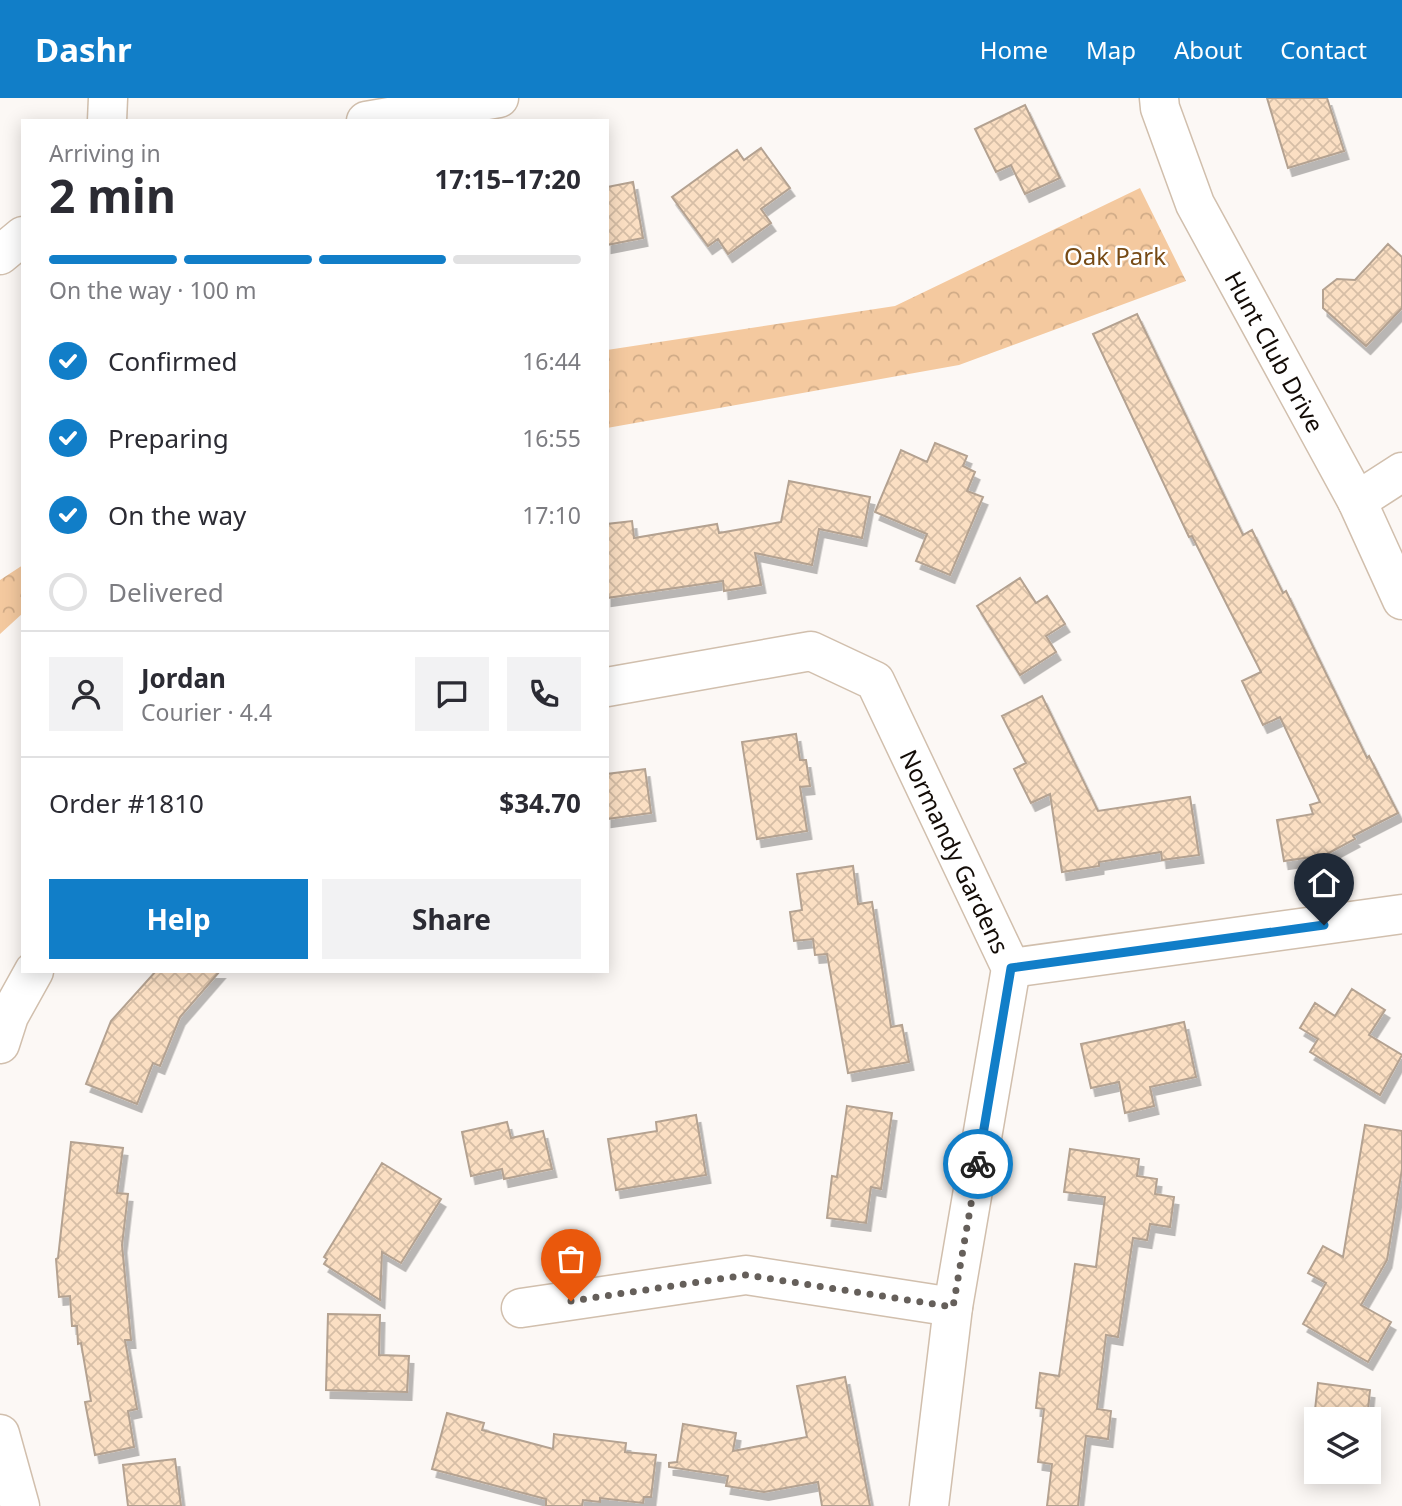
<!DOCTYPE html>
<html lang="en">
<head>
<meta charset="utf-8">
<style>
	body { margin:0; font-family:"Noto Sans",sans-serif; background:#f2f2f3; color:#2b2b33; height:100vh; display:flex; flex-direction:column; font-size:26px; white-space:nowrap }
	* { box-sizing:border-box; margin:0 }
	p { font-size:23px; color:#7c7c81 }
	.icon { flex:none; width:38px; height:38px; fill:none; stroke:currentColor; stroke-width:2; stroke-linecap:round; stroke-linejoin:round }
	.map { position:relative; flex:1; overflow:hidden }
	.drawer { position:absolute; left:21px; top:21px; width:588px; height:854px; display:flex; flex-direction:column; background:#fff; border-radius:0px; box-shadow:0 4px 18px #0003 }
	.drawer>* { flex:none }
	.fabs { position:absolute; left:1304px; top:1309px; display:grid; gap:14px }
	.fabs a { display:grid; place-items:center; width:77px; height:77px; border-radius:0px; background:#fff; box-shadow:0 4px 18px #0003; font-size:35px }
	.pin { position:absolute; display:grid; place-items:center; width:60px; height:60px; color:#fff; margin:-72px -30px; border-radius:50% 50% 50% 0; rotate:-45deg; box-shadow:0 0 7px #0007 }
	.pin .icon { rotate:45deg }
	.courier { position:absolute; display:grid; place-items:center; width:70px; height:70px; margin:-35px; border:5px solid #117ec8; border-radius:50%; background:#fff; color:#222; box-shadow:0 2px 9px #0007 }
	.summary em { font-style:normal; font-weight:700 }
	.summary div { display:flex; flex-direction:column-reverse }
	.summary { display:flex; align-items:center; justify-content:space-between; height:119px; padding:0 28px }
	h1 { font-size:46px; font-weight:700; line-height:52px }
	.bar { display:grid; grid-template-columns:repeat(4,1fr); gap:10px 7px; align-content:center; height:84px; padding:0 28px }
	.bar i { height:9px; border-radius:5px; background:#e1e1e2 }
	.bar .active { background:#117ec8 }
	.bar p { grid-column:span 4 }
	.line { display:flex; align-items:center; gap:18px; padding:0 28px; border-top:2px solid #e1e1e2 }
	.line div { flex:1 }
	.round { display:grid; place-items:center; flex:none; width:74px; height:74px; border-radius:0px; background:#f2f2f3 }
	ol { padding:0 28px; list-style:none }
	li { display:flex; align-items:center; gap:21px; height:77px }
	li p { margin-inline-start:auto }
	li .icon { padding:7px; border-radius:50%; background:#117ec8; color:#fff; stroke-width:4 }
	li:last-child { color:#7c7c81 }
	li i { width:38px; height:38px; border:4px solid #e1e1e2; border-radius:50% }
	.cta { display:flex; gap:14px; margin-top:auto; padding:14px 28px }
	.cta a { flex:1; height:80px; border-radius:0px; background:#117ec8; color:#fff; font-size:28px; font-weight:700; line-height:80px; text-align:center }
	.cta a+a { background:#f2f2f3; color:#2b2b33 }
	header { display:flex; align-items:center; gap:42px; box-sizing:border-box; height:98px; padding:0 35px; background:#117ec8; color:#fff }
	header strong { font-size:33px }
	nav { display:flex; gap:38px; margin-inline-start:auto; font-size:24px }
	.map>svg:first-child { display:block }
</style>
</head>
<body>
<header>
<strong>Dashr</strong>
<nav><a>Home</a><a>Map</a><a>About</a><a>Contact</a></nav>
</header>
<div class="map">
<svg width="1402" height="1408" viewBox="0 0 1402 1408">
	<defs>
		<pattern id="forest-crowns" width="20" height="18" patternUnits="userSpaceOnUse" patternTransform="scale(1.75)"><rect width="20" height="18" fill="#f4c99f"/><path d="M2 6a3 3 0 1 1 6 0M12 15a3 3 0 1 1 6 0" fill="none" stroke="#d0ab87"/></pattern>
		<pattern id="building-cross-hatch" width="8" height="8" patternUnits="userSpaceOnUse" patternTransform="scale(1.75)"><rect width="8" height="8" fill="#fbdfc3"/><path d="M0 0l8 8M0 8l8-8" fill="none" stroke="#d6bea6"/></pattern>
		<filter id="shadow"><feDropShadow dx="4.5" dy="8" stdDeviation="0" flood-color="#0004"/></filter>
	</defs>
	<rect width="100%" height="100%" fill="#fcf8f5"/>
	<!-- forest -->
	<path fill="url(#forest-crowns)" d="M 1140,90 L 1186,183 L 959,267 L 607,330 L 607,252 L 895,208 Z
		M 23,467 L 23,515 L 0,536 L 0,482 Z"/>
	<!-- building -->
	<path fill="url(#building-cross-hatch)" stroke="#b4a291" stroke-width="2" filter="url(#shadow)" d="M 1267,0 L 1327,0 L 1344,53 L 1288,70 Z
		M 1025,7 L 1060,80 L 1025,96 L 1011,67 L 996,74 L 975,31 Z
		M 761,50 L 790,90 L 761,111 L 771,125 L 728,156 L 718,141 L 708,148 L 672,99 L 737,52 L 744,62 Z
		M 633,84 L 643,140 L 607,147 L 607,89 Z
		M 1388,146 L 1402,159 L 1402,210 L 1366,248 L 1323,210 L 1323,192 L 1337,181 L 1355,182 Z
		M 1137,216 L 1243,437 L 1252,432 L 1283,495 L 1286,493 L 1367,660 L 1369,658 L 1398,715 L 1353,738 L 1355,741 L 1325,757 L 1284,763 L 1277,722 L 1313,716 L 1310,707 L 1320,704 L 1280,619 L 1263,627 L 1242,583 L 1261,574 L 1192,438 L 1189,439 L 1093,236 Z
		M 935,345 L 967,358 L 963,368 L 975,374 L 967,393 L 983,399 L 950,477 L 916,463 L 927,436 L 875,414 L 901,352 L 927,364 Z
		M 789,383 L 870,399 L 862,440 L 819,431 L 812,467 L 755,455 L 761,487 L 724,493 L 723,483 L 607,500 L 607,426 L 632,423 L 634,440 L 717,426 L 719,435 L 781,424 Z
		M 1020,480 L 1036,505 L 1047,498 L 1065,526 L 1046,538 L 1056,554 L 1020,577 L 977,508 Z
		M 1042,598 L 1098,713 L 1190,699 L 1199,757 L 1162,762 L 1161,754 L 1099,764 L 1099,768 L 1062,774 L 1050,696 L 1031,705 L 1014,671 L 1026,665 L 1002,618 Z
		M 796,636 L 800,662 L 806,662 L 810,688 L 800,689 L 807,733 L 757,741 L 742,644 Z
		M 645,671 L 651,715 L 607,721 L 607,676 Z
		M 853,768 L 858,806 L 872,804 L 891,929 L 902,927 L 909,964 L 848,975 L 827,856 L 815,857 L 813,841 L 794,843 L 790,814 L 802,812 L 797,776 Z
		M 156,873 L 220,873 L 180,919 L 160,968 L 153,965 L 137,1006 L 86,986 L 111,923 Z
		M 1352,891 L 1385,912 L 1369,937 L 1402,957 L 1380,997 L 1310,954 L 1318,941 L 1300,930 L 1315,905 L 1335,918 Z
		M 1184,924 L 1196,979 L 1150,989 L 1154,1008 L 1125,1015 L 1119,984 L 1091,990 L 1081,946 Z
		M 847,1008 L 892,1015 L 881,1091 L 871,1089 L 866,1125 L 827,1120 L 832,1078 L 837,1079 Z
		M 696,1017 L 706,1077 L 616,1092 L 608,1041 L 657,1033 L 656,1024 Z
		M 507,1024 L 511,1040 L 543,1033 L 552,1071 L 504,1081 L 502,1071 L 471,1078 L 462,1034 Z
		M 1365,1027 L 1402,1033 L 1402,1071 L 1387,1162 L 1361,1207 L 1391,1224 L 1368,1264 L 1303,1226 L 1326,1185 L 1308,1175 L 1323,1148 L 1343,1159 Z
		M 71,1044 L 123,1050 L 117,1095 L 128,1096 L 122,1147 L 131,1242 L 125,1242 L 137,1311 L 128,1313 L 134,1349 L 95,1357 L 85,1304 L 91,1303 L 81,1245 L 78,1246 L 77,1228 L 72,1228 L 70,1198 L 59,1199 L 56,1161 L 58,1160 Z
		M 1070,1051 L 1139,1061 L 1137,1078 L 1157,1081 L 1155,1096 L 1174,1099 L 1170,1129 L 1150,1126 L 1147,1142 L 1133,1140 L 1118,1239 L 1106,1237 L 1097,1311 L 1111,1313 L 1108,1341 L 1086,1338 L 1078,1408 L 1047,1408 L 1052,1366 L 1038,1364 L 1044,1311 L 1036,1310 L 1040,1275 L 1059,1278 L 1075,1166 L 1096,1169 L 1105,1099 L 1064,1094 Z
		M 382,1065 L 441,1101 L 401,1165 L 382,1154 L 380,1202 L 324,1166 L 327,1161 L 324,1159 Z
		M 328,1216 L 380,1217 L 379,1257 L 409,1258 L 407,1294 L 326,1292 Z
		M 845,1279 L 870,1408 L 822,1408 L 818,1384 L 764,1394 L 726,1388 L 728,1378 L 669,1369 L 669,1365 L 677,1364 L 683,1326 L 736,1335 L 733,1353 L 807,1339 L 797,1288 Z
		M 1318,1285 L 1370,1292 L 1367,1321 L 1314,1321 Z
		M 447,1315 L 484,1325 L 482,1332 L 553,1351 L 554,1336 L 626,1345 L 625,1354 L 656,1357 L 651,1399 L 644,1399 L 643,1405 L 600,1400 L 600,1404 L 583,1402 L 582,1408 L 546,1408 L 546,1401 L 432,1371 Z
		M 175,1361 L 181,1408 L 128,1408 L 123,1367 Z"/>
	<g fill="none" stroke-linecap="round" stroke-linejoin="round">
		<defs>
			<g id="street">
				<path d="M 107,23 L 108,0"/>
				<path d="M 366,23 L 499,0"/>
				<path d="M 0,157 L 23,138"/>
				<path d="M 1357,403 L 1402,374"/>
				<path id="s1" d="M 607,589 L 811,553 L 875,583 L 1011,870 L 953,1209 L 929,1408"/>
				<path d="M 1011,870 L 1402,816"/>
				<path d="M 0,946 L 9,918 L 34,873"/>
				<path d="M 521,1210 L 746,1177 L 953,1209"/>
				<path d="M 0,1336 L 20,1408"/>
			</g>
			<g id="secondary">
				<path id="s2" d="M 1159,0 L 1160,10 L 1195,106 L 1357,403 L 1402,502"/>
			</g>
		</defs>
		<!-- street casing -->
		<use href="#street" stroke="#d1bfad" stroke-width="41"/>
		<!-- secondary casing -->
		<use href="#secondary" stroke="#d1bfad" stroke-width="41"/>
		<!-- street -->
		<use href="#street" stroke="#fff" stroke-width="38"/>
		<!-- secondary -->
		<use href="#secondary" stroke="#fff" stroke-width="38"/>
	</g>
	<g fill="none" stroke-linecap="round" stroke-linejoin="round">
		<!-- done -->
		<path stroke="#655f5a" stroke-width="7" stroke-dasharray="0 12.6" d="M 571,1203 L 746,1177 L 953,1209 L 978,1066"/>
		<!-- route -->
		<path stroke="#117ec8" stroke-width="9" d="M 978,1066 L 1011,870 L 1324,827"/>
	</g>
	<g text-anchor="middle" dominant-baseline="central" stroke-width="5" stroke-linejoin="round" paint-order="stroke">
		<!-- park labels -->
		<g font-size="24" fill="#774b16" stroke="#fff">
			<text x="1115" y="157">Oak Park</text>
		</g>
		<!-- street labels -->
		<g font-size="24" fill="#130c07" stroke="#fff">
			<text stroke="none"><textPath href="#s2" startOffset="280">Hunt Club Drive</textPath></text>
			<text stroke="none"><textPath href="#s1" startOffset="466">Normandy Gardens</textPath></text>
		</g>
	</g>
</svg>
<div class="fabs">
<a><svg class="icon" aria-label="layers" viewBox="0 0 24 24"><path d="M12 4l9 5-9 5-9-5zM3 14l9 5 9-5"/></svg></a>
</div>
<div class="pin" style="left:571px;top:1203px;background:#ea580c"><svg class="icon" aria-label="bag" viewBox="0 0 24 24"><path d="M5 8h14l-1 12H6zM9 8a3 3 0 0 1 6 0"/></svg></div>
<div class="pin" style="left:1324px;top:827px;background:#1f2937"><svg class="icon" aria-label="home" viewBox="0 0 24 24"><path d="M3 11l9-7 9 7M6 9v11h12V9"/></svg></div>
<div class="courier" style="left:978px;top:1066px"><svg class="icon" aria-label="bike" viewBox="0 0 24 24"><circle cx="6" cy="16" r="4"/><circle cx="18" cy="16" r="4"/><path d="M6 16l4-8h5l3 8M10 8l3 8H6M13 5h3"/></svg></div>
<section class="drawer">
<div class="summary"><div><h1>2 min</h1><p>Arriving in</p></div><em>17:15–17:20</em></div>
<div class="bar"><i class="active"></i><i class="active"></i><i class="active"></i><i></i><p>On the way · 100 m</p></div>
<ol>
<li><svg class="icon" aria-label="check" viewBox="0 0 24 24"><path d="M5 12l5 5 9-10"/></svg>Confirmed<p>16:44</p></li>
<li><svg class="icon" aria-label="check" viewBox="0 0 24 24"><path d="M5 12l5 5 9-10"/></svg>Preparing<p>16:55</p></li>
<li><svg class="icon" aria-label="check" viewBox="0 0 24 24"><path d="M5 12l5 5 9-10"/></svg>On the way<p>17:10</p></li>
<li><i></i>Delivered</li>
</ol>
<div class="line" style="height:126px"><a class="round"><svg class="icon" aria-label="person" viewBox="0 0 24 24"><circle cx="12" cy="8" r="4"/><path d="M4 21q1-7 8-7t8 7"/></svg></a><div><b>Jordan</b><p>Courier · 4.4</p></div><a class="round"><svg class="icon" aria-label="chat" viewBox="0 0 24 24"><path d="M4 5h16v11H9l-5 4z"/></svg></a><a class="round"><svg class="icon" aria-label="phone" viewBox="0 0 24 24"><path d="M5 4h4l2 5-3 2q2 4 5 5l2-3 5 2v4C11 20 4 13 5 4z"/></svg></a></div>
<div class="line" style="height:91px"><div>Order #1810</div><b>$34.70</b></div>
<div class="cta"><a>Help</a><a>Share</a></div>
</section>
</div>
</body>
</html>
